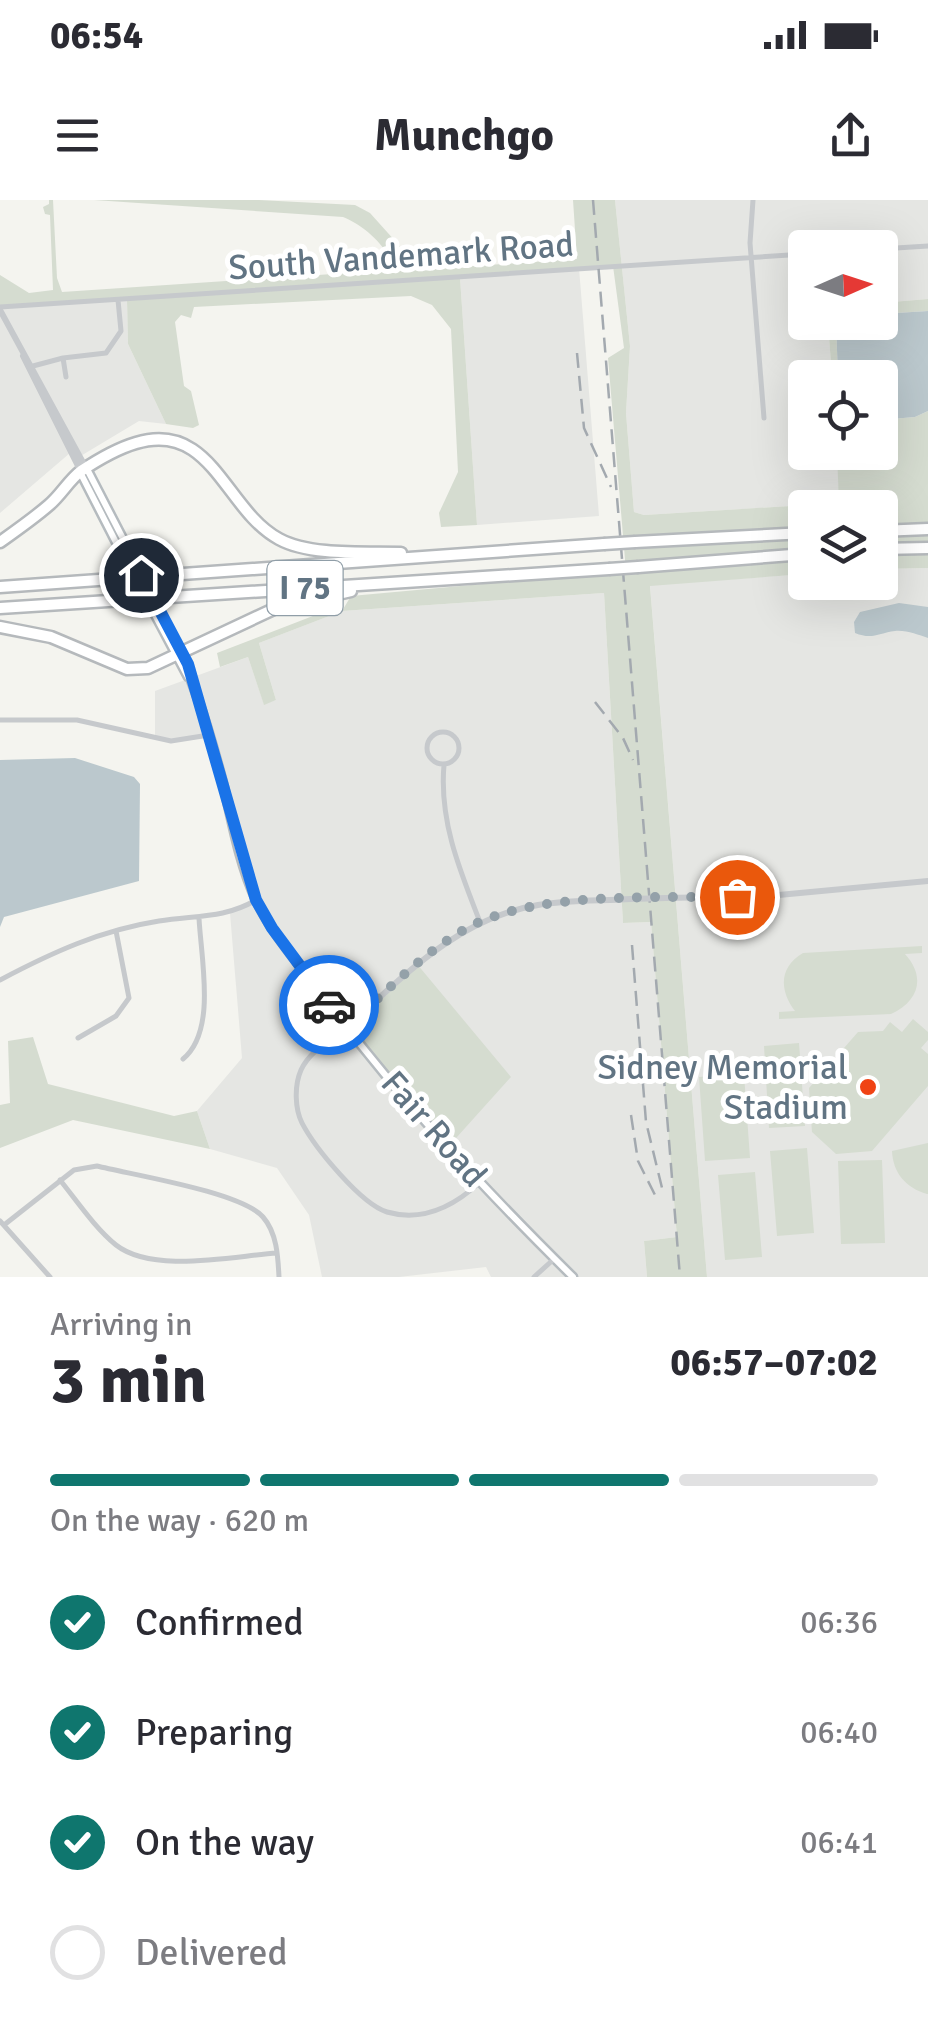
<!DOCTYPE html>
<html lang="en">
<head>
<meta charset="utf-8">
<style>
	body { margin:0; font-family:Signika,sans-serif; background:#f7f7f7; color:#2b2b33; height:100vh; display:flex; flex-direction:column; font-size:38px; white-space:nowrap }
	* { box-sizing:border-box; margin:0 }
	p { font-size:32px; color:#7c7c81 }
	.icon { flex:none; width:55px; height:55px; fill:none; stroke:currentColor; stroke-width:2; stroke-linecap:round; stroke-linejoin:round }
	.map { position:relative; height:1077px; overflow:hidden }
	.details { display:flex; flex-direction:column; background:#fff; flex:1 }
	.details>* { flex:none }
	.needle { width:65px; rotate:87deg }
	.controls { position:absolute; left:788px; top:30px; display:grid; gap:20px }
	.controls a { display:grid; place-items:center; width:110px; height:110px; border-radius:10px; background:#fff; box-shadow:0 10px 40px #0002; font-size:50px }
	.pin { position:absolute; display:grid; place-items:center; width:85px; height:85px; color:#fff; margin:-42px; border:5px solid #fff; border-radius:50%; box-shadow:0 2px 10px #0007 }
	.courier { position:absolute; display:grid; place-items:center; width:100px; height:100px; margin:-50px; border:8px solid #1a73e8; border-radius:50%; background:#fff; color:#222; box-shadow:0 2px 12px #0007 }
	.overview em { font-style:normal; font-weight:700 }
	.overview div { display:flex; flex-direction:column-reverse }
	.overview { display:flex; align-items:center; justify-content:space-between; height:170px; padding:0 50px }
	h1 { font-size:65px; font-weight:700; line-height:75px }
	.bar { display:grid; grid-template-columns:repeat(4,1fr); gap:15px 10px; align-content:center; height:120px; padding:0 50px }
	.bar i { height:12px; border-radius:8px; background:#e1e1e2 }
	.bar .current { background:#0f766e }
	.bar p { grid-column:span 4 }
	ol { padding:0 50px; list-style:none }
	li { display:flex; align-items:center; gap:30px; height:110px }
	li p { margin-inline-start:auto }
	li .icon { padding:10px; border-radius:50%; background:#0f766e; color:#fff; stroke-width:4 }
	li:last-child { color:#7c7c81 }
	li i { width:55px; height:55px; border:5px solid #e1e1e2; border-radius:50% }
	.status { display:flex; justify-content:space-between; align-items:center; height:70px; padding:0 50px; background:#fff; direction:ltr }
	.status svg { height:28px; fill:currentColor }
	header { display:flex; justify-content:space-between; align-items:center; height:130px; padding:0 50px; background:#fff; font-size:45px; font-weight:700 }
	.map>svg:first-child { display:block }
</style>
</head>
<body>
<div class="status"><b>06:54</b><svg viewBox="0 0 49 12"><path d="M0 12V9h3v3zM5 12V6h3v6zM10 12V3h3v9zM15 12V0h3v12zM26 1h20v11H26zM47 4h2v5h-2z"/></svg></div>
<header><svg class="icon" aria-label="menu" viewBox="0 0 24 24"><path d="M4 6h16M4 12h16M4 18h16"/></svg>Munchgo<svg class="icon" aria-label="share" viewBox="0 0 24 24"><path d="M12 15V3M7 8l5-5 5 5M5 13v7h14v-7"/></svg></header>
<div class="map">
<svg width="928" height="1077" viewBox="0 0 928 1077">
	<rect width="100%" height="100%" fill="#f4f4ef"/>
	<!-- built -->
	<path fill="#e5e6e3" d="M 615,0 L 928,0 L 928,99 L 880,103 L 880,48 L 805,48 L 805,122 L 828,123 L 832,177 L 805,178 L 805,252 L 837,253 L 840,303 L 644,315 L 634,312 L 626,213 L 630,146 Z
		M 579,68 L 599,316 L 477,325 L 460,78 Z
		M 127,100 L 128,144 L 166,224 L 139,221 L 74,260 L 70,253 L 0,313 L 0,107 Z
		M 928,368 L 928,1077 L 707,1077 L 650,385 L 805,374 L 805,382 L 880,382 L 880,369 Z
		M 604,393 L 623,723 L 651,722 L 677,1037 L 644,1041 L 647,1077 L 491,1077 L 486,1067 L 399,1077 L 322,1077 L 309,1015 L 277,968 L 210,949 L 197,911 L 242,858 L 230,713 L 256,700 L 209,535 L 192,540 L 155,539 L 155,491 L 248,457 L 264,504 L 276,500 L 259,443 L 342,411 Z"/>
	<!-- green -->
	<path fill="#d5dcd0" d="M 49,0 L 53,0 L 57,78 L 62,92 L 393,70 C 390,47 363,25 343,17 L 94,0 L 259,0 L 355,5 L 370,13 L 414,62 L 430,69 L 577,59 L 573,0 L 615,0 L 630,146 L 626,213 L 634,312 L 644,315 L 839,303 L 837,253 L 880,252 L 880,220 L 915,217 L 928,211 L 928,368 L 880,369 L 880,308 L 805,308 L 805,374 L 650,386 L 707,1077 L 647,1077 L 644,1041 L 677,1037 L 651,722 L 623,723 L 604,393 L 342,411 L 351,396 L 626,371 L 608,158 L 624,148 L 613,66 L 460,78 L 477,325 L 441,327 L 439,313 L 458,272 L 451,129 L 432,105 L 411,96 L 194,107 L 191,118 L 181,115 L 175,122 L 184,186 L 191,191 L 199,225 L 193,228 L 166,224 L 128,144 L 127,100 L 0,107 L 0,75 L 29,93 L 53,90 L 50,15 L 45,14 L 43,7 L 49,4 Z
		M 928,99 L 928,111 L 880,114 L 880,103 Z
		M 828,123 L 836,123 L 838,177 L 832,177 Z
		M 337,413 L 259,443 L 276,500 L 264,505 L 248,457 L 220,467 L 217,453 L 318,414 Z
		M 922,746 L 922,753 L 905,754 C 926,777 919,801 891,814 L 779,819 L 779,812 L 795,811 C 779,790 779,767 803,753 Z
		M 417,764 L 511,877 L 448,947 L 346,828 Z
		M 913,819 L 928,832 L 928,840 L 921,848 L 928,854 L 928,886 L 872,951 L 836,954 L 812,932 L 809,888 L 858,832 L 883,831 L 890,822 L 902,832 Z
		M 33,837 L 48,884 L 174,916 L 197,911 L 210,949 L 73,920 L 0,948 L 0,905 L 10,903 L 8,841 Z
		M 799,843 L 805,926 L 769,928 L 764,846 Z
		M 744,874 L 750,958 L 705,961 L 699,877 Z
		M 928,943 L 928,994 L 927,994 C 906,988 893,973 892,951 Z
		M 807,948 L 814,1033 L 777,1036 L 770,951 Z
		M 882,960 L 885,1043 L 841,1044 L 838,961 Z
		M 755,972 L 762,1057 L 725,1060 L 718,975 Z"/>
	<!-- water -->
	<path fill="#bbc8cd" d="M 928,111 L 928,211 L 915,217 L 880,220 L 880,178 L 838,177 L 836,123 L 880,122 L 880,114 Z
		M 899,403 L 928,407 L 928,438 C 918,435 907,430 895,431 C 879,433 872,440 855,433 L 854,422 L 860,412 Z
		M 75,558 L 134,577 L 140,584 L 139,681 L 4,717 L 0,727 L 0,560 Z"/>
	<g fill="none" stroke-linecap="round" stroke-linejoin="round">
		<defs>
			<path id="secondary" d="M 87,269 L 133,358
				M 80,272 L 124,358
				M 160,412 C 190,468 207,522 223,583 C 232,621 239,663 256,700 C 272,734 298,763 321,793 C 396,895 483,988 573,1077
				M 154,413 L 188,477"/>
			<path id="motorway" d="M 880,331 L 928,329
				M 0,342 C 17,330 34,318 49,305 C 61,295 69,280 81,271 C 96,261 119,248 136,243 C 212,220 225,310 279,339 C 310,356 366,352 401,353
				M 635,342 L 805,333
				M 880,349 L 928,348
				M 638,367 L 805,354
				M 0,387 L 604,344
				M 0,408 L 609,369
				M 0,427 L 51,437 L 127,469 L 148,468 L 276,408 L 351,391"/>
		</defs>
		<!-- secondary casing -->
		<use href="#secondary" stroke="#b5bbbf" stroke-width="11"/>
		<!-- motorway casing -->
		<use href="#motorway" stroke="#b5b9bc" stroke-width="15"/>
		<!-- minor -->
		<path stroke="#c6c9cc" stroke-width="5" d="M 753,0 L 750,43 L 764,218
			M 880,49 L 928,46
			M 0,107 L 805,54
			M 63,158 L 66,177
			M 33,166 L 63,158 L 106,153 L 121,131 L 118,100
			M 0,520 L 77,520 L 171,541 L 209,535
			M427 548a16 16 0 1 1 32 0a16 16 0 1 1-32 0Z
			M 444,565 C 439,621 460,671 480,722
			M 0,780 C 51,753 101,730 159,721 C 194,715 224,719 256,700
			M 345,828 C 330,840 309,852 301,870 C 294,886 295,909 302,923 C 315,948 361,1004 387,1012 C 422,1022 454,1006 479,983
			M 78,838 L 116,816 L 129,798 L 116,731
			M 183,859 C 217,831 201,759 199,718
			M 60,980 C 77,1001 95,1028 116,1045 C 153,1074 233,1056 277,1053
			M 0,1021 L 50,1077
			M 4,1025 L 74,970 L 97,966 C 133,975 241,992 263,1017 C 277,1033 278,1057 279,1077
			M 534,1077 L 554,1059"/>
		<!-- tertiary -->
		<path stroke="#c6c9cc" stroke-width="6" d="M 0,110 L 86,268
			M 23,156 L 80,270
			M 666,698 L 768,696 L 928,681
			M 346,828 C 404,776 458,718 538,705 C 568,700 600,701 631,699"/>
		<!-- secondary -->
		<use href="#secondary" stroke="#fff" stroke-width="6"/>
		<!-- motorway -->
		<use href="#motorway" stroke="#fff" stroke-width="10"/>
		<!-- rail -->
		<path stroke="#a3a9af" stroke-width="2.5" stroke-dasharray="15 8" stroke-linecap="butt" d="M 593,0 L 680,1077
			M 577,153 L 584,228 L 611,287
			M 595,502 L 623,538 L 633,560
			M 632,745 L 646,922 L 663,992
			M 631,915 L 638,961 L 655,995"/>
		<defs>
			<path id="secondary-bridge" d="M 124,358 L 154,413
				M 133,358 L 160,412"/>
			<path id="motorway-bridge" d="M 604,344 L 635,342
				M 609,369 L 638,367"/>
		</defs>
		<!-- secondary-bridge casing -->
		<use href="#secondary-bridge" stroke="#b5bbbf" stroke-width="11" stroke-linecap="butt"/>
		<!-- motorway-bridge casing -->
		<use href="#motorway-bridge" stroke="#b5b9bc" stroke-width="15" stroke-linecap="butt"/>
		<!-- tertiary-bridge -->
		<path stroke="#c6c9cc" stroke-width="6" d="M 631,699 L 666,698"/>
		<!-- secondary-bridge -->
		<use href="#secondary-bridge" stroke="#fff" stroke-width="6"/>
		<!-- motorway-bridge -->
		<use href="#motorway-bridge" stroke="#fff" stroke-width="10"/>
	</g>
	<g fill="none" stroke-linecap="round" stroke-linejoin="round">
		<!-- done -->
		<path stroke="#94a1a9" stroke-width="10" stroke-dasharray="0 18" d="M 329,805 L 346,828 C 386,792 424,751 471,726 C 540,691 660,698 737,697"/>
		<!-- route -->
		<path stroke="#1a73e8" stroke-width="12" d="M 141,375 L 188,464 L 256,700 L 272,728 L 329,805"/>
	</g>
	<!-- markers -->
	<circle fill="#f04314" stroke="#fff" stroke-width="4" cx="868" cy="887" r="10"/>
	<g text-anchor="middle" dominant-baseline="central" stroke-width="10" stroke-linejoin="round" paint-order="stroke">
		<!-- shield labels -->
		<rect fill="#fff" stroke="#909ea8" stroke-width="2.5" x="267.5" y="361" width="75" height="54" rx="8"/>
		<g font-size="32" font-weight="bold" fill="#617483">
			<text x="305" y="388">I 75</text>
		</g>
		<!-- street labels -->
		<g font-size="35" fill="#617483" stroke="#fff">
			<text transform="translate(401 56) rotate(-4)">South Vandemark Road</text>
			<text transform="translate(434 929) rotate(49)">Fair Road</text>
		</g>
		<!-- poi labels -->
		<g font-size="35" fill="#617483" stroke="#fff" text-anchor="end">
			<text x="848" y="867">Sidney Memorial<tspan x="848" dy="40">Stadium</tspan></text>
		</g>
	</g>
</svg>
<div class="controls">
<a><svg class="needle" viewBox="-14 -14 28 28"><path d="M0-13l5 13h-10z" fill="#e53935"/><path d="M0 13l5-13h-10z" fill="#7c7c81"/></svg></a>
<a><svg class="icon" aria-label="locate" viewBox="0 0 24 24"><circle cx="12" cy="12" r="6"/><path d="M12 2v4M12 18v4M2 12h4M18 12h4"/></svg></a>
<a><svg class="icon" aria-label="layers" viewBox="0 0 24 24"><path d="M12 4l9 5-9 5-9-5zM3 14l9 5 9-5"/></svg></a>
</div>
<div class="pin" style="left:737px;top:697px;background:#ea580c"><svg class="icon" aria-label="bag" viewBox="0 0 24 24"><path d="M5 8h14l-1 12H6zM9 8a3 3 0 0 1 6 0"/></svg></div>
<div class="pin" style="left:141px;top:375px;background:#1f2937"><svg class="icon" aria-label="home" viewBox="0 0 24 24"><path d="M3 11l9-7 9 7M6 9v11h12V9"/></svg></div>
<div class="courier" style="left:329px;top:805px"><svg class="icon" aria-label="car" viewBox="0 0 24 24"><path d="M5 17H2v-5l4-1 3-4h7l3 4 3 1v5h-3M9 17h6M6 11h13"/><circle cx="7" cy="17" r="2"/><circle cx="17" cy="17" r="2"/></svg></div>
</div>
<section class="details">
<div class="overview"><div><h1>3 min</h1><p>Arriving in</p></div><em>06:57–07:02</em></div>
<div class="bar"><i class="current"></i><i class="current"></i><i class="current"></i><i></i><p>On the way · 620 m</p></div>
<ol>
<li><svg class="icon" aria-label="check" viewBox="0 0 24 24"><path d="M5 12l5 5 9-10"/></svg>Confirmed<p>06:36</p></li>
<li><svg class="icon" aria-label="check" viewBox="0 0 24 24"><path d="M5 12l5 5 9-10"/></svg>Preparing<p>06:40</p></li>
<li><svg class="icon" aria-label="check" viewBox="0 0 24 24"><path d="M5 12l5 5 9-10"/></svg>On the way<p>06:41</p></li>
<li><i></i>Delivered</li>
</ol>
</section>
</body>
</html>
